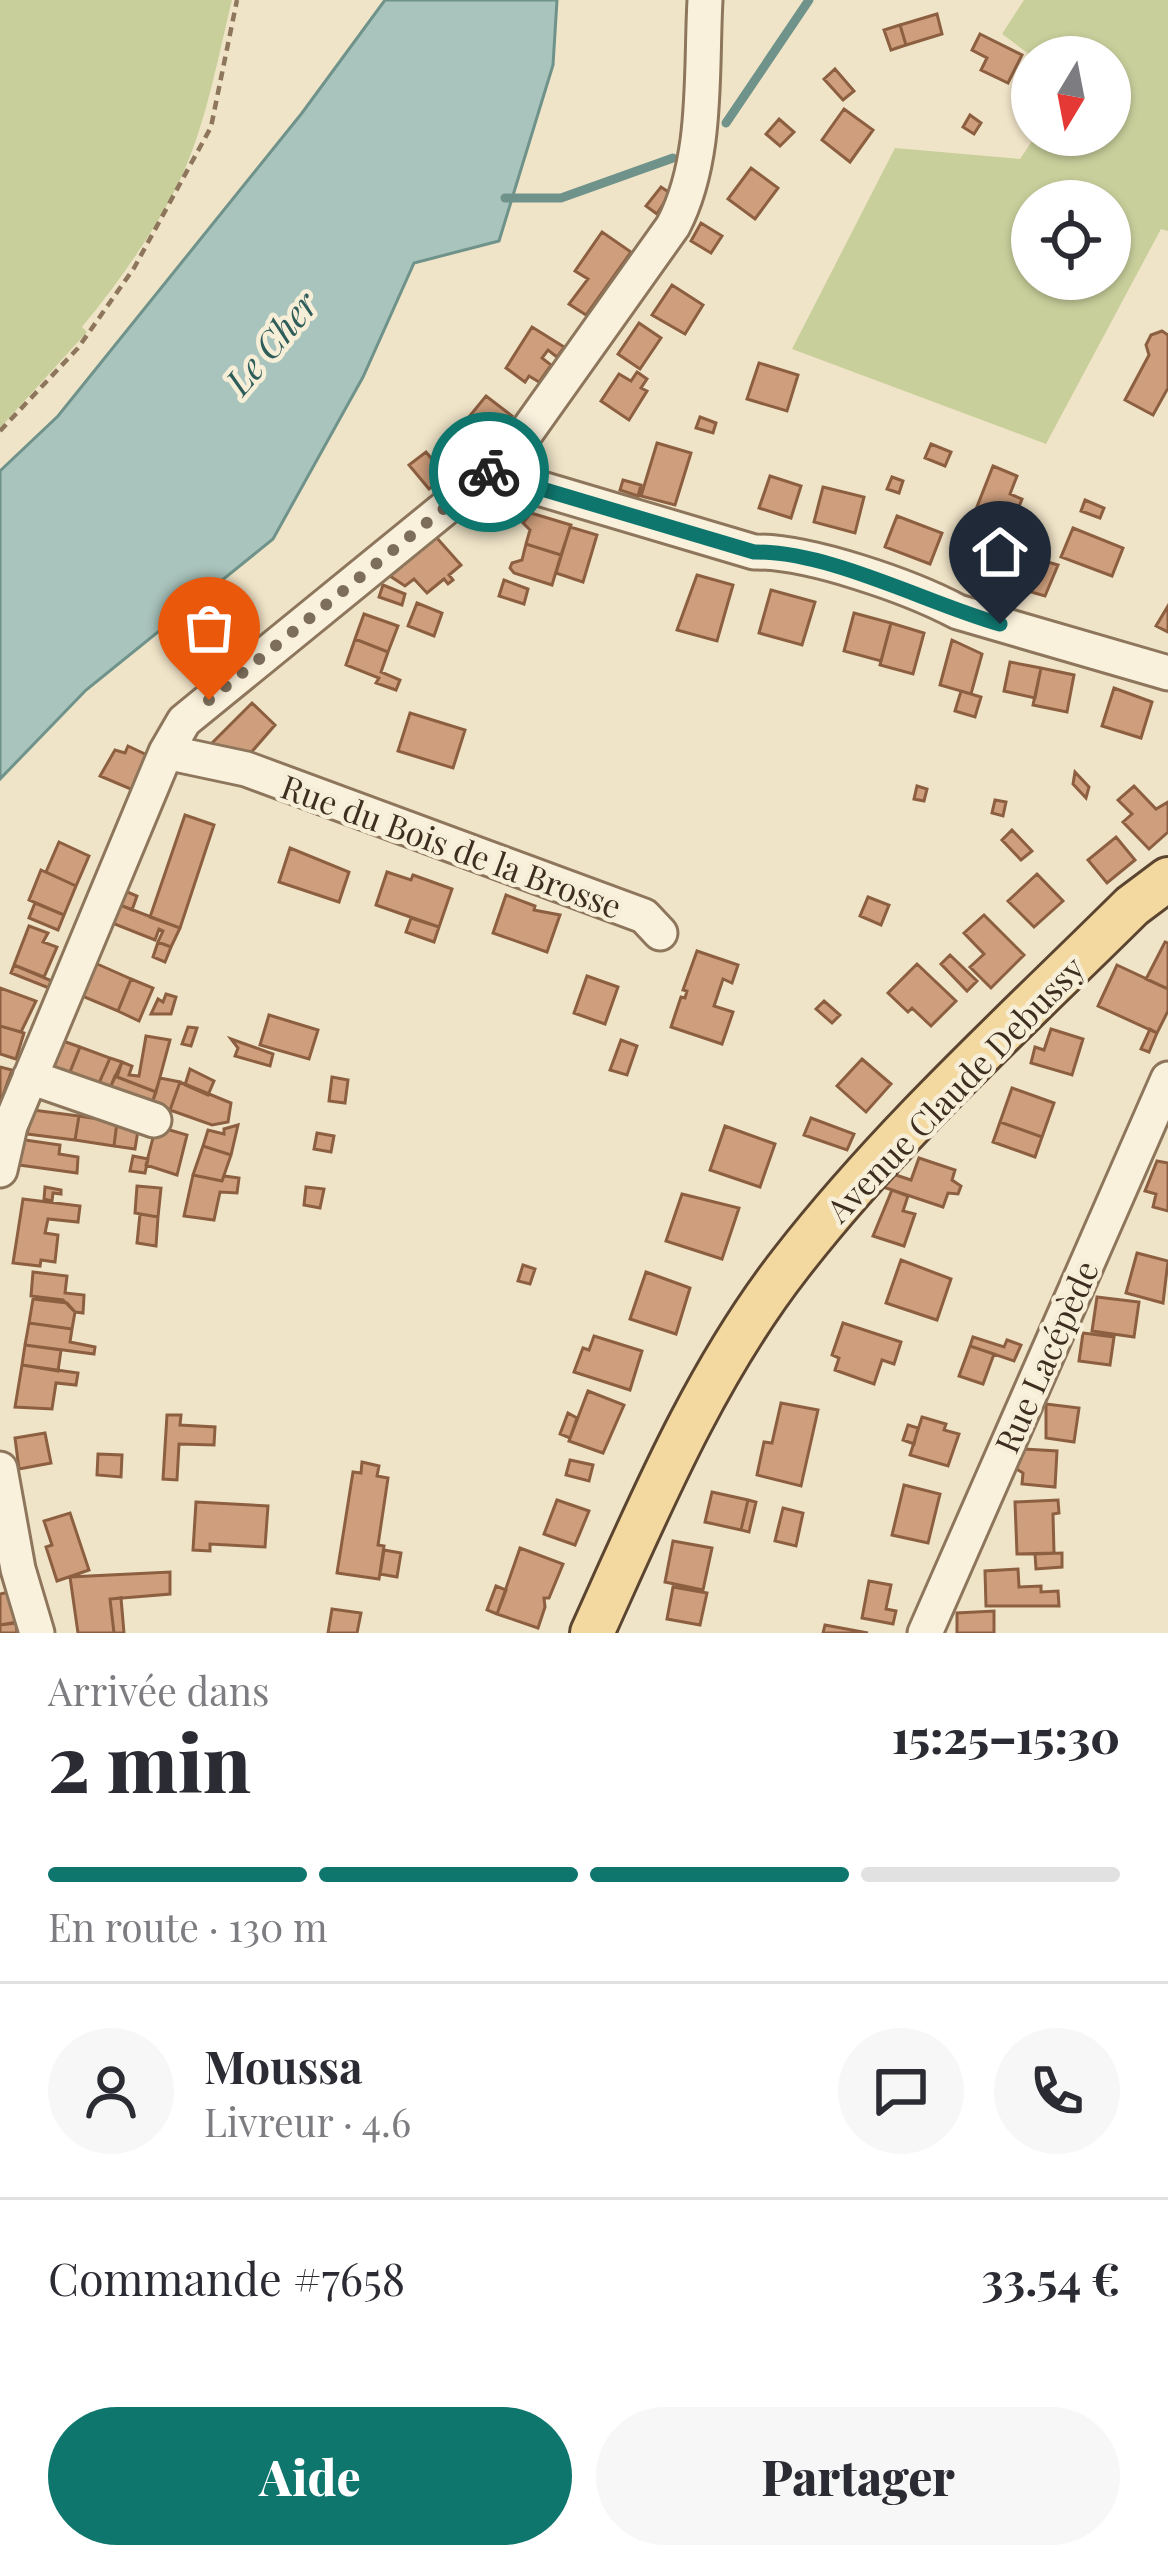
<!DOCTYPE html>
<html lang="fr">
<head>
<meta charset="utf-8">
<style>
	body { margin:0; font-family:"Playfair Display",serif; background:#f7f7f7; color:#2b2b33; height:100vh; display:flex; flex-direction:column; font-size:45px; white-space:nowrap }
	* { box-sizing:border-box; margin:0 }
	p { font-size:39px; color:#7c7c81 }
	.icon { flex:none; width:66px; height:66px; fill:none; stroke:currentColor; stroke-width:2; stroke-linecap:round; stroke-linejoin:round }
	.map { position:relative; height:1633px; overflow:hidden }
	.panel { display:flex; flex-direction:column; background:#fff; flex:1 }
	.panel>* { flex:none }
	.needle { width:78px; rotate:190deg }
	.tools { position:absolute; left:1011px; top:36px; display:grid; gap:24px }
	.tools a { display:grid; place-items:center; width:120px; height:120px; border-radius:50%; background:#fff; box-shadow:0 3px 9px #0004; font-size:60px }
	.pin { position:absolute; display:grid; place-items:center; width:102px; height:102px; color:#fff; margin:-123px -51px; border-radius:50% 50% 50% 0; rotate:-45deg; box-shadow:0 0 12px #0007 }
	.pin .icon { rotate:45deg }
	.courier { position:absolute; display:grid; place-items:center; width:120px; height:120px; margin:-60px; border:9px solid #0f766e; border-radius:50%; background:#fff; color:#222; box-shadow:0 3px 15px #0007 }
	.summary em { font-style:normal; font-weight:800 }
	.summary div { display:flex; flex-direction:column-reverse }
	.summary { display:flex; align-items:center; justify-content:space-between; height:204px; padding:0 48px }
	h1 { font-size:78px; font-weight:800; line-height:90px }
	.bar { display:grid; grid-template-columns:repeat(4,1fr); gap:18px 12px; align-content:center; height:144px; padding:0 48px }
	.bar i { height:15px; border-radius:9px; background:#e1e1e2 }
	.bar .current { background:#0f766e }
	.bar p { grid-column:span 4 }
	.line { display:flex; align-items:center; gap:30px; padding:0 48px; border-top:3px solid #e1e1e2 }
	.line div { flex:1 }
	.round { display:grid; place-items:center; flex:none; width:126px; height:126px; border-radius:63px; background:#f7f7f7 }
	.primary-button { display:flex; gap:24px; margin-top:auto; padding:24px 48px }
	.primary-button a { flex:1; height:138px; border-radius:72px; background:#0f766e; color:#fff; font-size:48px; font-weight:800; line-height:138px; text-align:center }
	.primary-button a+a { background:#f7f7f7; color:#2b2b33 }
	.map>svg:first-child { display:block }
</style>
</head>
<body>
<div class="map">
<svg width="1168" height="1633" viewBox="0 0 1168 1633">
	<rect width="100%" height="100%" fill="#f0e4c8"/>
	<!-- green -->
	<path fill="#c9cf9b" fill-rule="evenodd" d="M 0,0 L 232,0 C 216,65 204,137 172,196 C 147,242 115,287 82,327 L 87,332 L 0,428 Z
		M 1024,0 L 1168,0 L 1168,231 L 1161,229 L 1046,444 L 792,349 L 895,148 L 1020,159 L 1036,135 L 1110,135 L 1110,57 L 1033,57 L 1002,34 ZM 1032,201 L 1110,201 L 1110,279 L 1032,279 Z"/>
	<!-- water -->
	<path fill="#a9c4bc" stroke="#6f938a" stroke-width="3" d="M 385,0 L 557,0 L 553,65 L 499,241 L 414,263 L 363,377 L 273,539 L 86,690 L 0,779 L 0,471 L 58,416 L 302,113 Z"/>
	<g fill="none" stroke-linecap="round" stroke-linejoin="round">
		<!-- stream -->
		<path stroke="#6f938a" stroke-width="9" d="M 726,123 L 809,0
			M 505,198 L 561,198 L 673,158"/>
	</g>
	<!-- building -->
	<path fill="#cf9f7d" stroke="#8d5f41" stroke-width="3" d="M 937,14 L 942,34 L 906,45 L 900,25 Z
		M 900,25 L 906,45 L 891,50 L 884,30 Z
		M 980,34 L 1022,55 L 1008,83 L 981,70 L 987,58 L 972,50 Z
		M 835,69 L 854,91 L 843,100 L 824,79 Z
		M 844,109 L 873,130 L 850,162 L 822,140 Z
		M 970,115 L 981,123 L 974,134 L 963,127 Z
		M 779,119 L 794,132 L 780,146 L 766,134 Z
		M 751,168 L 778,188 L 755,219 L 728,199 Z
		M 661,187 L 670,193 L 657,214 L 646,206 Z
		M 701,223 L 722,236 L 711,253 L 691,241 Z
		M 602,232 L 631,252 L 586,315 L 569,304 L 588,279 L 575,271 Z
		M 672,285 L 703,305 L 685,334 L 652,315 Z
		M 639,323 L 661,338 L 640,369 L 618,354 Z
		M 532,327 L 564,347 L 557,357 L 548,350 L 542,358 L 551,365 L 539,382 L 529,376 L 525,382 L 506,368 Z
		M 1162,331 L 1168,335 L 1168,388 L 1153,415 L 1125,400 L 1149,355 L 1146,345 L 1151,335 Z
		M 759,363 L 798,375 L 787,411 L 747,399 Z
		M 637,372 L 647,379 L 641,388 L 647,391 L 629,420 L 601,401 L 619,374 L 631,381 Z
		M 486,396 L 512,416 L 491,444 L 464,423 Z
		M 700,417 L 716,423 L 713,433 L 696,428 Z
		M 657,443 L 691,453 L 675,505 L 641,496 Z
		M 931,444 L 951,452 L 945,466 L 925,458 Z
		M 426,452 L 446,476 L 429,489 L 409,465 Z
		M 993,466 L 1017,476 L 1010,494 L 1022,499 L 1005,542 L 969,527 Z
		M 770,476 L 801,486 L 791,518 L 759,508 Z
		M 892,477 L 903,481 L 899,493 L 887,489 Z
		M 623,480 L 641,485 L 638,496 L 620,490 Z
		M 823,487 L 864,497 L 855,533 L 814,522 Z
		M 1085,500 L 1104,508 L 1100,518 L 1081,511 Z
		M 531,513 L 571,525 L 561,555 L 526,544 L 530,530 L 523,523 Z
		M 897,516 L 942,533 L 930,564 L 885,547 Z
		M 570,527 L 597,535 L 583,582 L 556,573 Z
		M 1073,528 L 1123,548 L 1112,576 L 1061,557 Z
		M 436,537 L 461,565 L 449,575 L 453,580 L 448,584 L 444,579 L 427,593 L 414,579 L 405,586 L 390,576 Z
		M 526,544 L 561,555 L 552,585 L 514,573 L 510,568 L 512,563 L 522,560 Z
		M 1017,553 L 1058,565 L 1045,596 L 1007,585 Z
		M 697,575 L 733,585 L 717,641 L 677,630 Z
		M 504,580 L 528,589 L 524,604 L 499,596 Z
		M 383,585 L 405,594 L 402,605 L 379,597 Z
		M 771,590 L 815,602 L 802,645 L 759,633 Z
		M 417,603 L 442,613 L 434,636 L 408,626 Z
		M 1168,606 L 1168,632 L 1156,626 Z
		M 854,613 L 891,623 L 881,661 L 844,651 Z
		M 364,614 L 398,626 L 388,652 L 355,639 Z
		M 891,623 L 924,633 L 913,674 L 880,665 Z
		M 355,639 L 388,652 L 381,672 L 400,680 L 396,690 L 376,683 L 379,678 L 346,665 Z
		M 952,640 L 982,654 L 971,694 L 940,685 Z
		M 1010,662 L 1041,668 L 1035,698 L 1004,691 Z
		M 1041,668 L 1074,675 L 1067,712 L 1033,705 Z
		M 1114,688 L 1152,702 L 1141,738 L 1102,726 Z
		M 961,691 L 981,697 L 975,717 L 955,711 Z
		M 252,703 L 275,725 L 248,756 L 211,744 Z
		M 410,713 L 465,730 L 453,768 L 398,751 Z
		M 128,746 L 147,755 L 133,790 L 100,776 L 115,750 L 125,753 Z
		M 1075,772 L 1089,787 L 1086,798 L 1073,784 Z
		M 917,786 L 927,789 L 924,801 L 914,799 Z
		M 1134,786 L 1156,809 L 1168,802 L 1168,832 L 1149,849 L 1123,822 L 1132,814 L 1118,800 Z
		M 995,800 L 1006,802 L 1003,816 L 992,813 Z
		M 185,815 L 214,825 L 180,928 L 150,917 Z
		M 1012,830 L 1032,851 L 1021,860 L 1002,840 Z
		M 1116,837 L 1135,860 L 1107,883 L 1088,860 Z
		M 59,842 L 89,856 L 76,886 L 46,872 Z
		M 290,848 L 349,872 L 339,902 L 279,882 Z
		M 41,870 L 76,886 L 64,915 L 29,900 Z
		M 387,872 L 411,880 L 413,875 L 452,889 L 439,927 L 376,905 Z
		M 1037,874 L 1063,901 L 1034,927 L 1008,901 Z
		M 125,891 L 137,896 L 132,910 L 120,905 Z
		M 506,895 L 535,906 L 534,910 L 560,915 L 547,952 L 493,933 Z
		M 868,897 L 889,905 L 881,925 L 860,916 Z
		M 35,903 L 64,915 L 58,930 L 29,918 Z
		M 120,905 L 180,928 L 171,947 L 158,942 L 163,931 L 159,929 L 155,940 L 112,923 Z
		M 984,915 L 1024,955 L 991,988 L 970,967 L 984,954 L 964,933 Z
		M 411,918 L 439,927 L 434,942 L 406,932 Z
		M 29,926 L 48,933 L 43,942 L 57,947 L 44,977 L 14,965 Z
		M 158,942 L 171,947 L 165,962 L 153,957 Z
		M 1165,942 L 1168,943 L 1168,989 L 1146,979 Z
		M 697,951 L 738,965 L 732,983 L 723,979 L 714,1006 L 733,1012 L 722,1044 L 671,1027 L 681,997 L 685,998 L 687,991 L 683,990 Z
		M 950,955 L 977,981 L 967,991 L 941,964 Z
		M 95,963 L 131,979 L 118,1011 L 82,996 Z
		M 917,964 L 956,1001 L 931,1026 L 912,1008 L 908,1012 L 888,993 Z
		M 14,965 L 52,981 L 49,988 L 11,973 Z
		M 1117,965 L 1168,989 L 1168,1011 L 1157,1033 L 1098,1006 Z
		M 587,976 L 618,987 L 605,1024 L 574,1013 Z
		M 131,979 L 153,988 L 139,1021 L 118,1011 Z
		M 0,988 L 36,1001 L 21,1032 L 0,1026 Z
		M 166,994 L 176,997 L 171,1014 L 151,1014 L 158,999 L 163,1002 Z
		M 824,1001 L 840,1015 L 832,1023 L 816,1009 Z
		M 269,1015 L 318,1030 L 309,1059 L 260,1045 Z
		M 0,1026 L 24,1033 L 16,1059 L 0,1054 Z
		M 188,1027 L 197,1028 L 191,1046 L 182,1044 Z
		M 1051,1029 L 1083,1039 L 1072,1075 L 1031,1063 L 1035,1047 L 1044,1050 Z
		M 1150,1029 L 1157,1033 L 1149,1052 L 1141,1049 Z
		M 146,1036 L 170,1040 L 156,1092 L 117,1077 L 122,1062 L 132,1066 L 129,1075 L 139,1076 Z
		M 231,1039 L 273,1054 L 270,1066 L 235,1056 L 238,1048 Z
		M 621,1040 L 637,1046 L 627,1075 L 610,1070 Z
		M 63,1041 L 80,1047 L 70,1072 L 52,1066 Z
		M 80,1047 L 110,1058 L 99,1083 L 70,1072 Z
		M 110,1058 L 122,1062 L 110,1088 L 99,1083 Z
		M 862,1059 L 891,1084 L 866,1112 L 837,1086 Z
		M 0,1067 L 12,1070 L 1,1101 L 0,1101 Z
		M 190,1069 L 214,1081 L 208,1095 L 185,1085 Z
		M 115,1076 L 156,1092 L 152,1103 L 110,1088 Z
		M 332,1077 L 348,1080 L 345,1103 L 329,1101 Z
		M 160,1078 L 180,1082 L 170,1110 L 152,1103 Z
		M 180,1082 L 231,1103 L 228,1122 L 212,1125 L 170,1110 Z
		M 1012,1088 L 1054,1103 L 1042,1137 L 1000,1122 Z
		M 33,1110 L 79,1116 L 75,1140 L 27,1134 Z
		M 79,1116 L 117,1122 L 114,1146 L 75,1140 Z
		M 811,1118 L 854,1134 L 847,1150 L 804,1135 Z
		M 117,1122 L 139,1124 L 135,1149 L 114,1146 Z
		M 1000,1122 L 1042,1137 L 1035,1157 L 993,1142 Z
		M 238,1125 L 231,1155 L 203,1146 L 208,1130 L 224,1134 L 224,1129 Z
		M 156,1126 L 187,1135 L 177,1175 L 146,1165 Z
		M 725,1126 L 775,1144 L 760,1187 L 710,1170 Z
		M 317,1133 L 334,1136 L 331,1152 L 314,1149 Z
		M 25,1140 L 60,1145 L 59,1154 L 78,1157 L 77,1173 L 19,1165 Z
		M 203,1146 L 231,1155 L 222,1181 L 193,1175 Z
		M 133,1156 L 148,1159 L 145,1173 L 130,1171 Z
		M 919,1158 L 955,1170 L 952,1180 L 961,1186 L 958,1194 L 948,1193 L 943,1207 L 883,1187 L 893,1174 L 911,1180 Z
		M 1157,1161 L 1168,1163 L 1168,1211 L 1153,1207 L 1156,1194 L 1145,1191 Z
		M 193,1175 L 222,1181 L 224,1176 L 239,1178 L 237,1193 L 220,1192 L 214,1220 L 184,1216 Z
		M 137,1186 L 161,1188 L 158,1217 L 135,1213 Z
		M 45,1187 L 61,1190 L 61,1194 L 53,1193 L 52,1201 L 44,1199 Z
		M 306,1187 L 324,1189 L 320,1208 L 304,1205 Z
		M 892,1190 L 908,1196 L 903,1211 L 915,1214 L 904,1246 L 873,1236 Z
		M 682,1194 L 739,1208 L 722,1259 L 666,1241 Z
		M 23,1199 L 80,1206 L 78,1222 L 48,1219 L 45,1233 L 58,1235 L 55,1262 L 41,1260 L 40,1266 L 13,1263 Z
		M 140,1214 L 158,1217 L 156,1246 L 137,1243 Z
		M 1137,1253 L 1168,1261 L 1163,1303 L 1126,1293 Z
		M 901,1260 L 951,1279 L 937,1320 L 886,1303 Z
		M 523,1265 L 535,1269 L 530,1284 L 518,1281 Z
		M 33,1272 L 67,1276 L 65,1293 L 84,1295 L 83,1313 L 75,1312 L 63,1300 L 31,1296 Z
		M 646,1272 L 690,1288 L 676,1334 L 630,1319 Z
		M 1097,1297 L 1139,1302 L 1134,1337 L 1092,1331 Z
		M 33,1299 L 67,1303 L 75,1312 L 72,1329 L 29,1323 Z
		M 29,1323 L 72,1329 L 70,1342 L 95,1347 L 94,1354 L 25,1345 Z
		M 843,1323 L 901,1342 L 894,1364 L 882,1360 L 874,1384 L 835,1370 L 839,1358 L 832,1355 Z
		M 1083,1333 L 1114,1337 L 1110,1365 L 1079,1361 Z
		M 594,1336 L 642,1351 L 630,1390 L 574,1372 L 583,1348 L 589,1350 Z
		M 973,1337 L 1004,1347 L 1007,1340 L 1021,1345 L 1014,1361 L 970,1346 Z
		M 25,1345 L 61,1350 L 58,1371 L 22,1365 Z
		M 970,1346 L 994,1354 L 983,1384 L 959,1376 Z
		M 22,1365 L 78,1373 L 76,1385 L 56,1383 L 52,1409 L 15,1407 Z
		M 588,1391 L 624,1405 L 603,1453 L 569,1441 Z
		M 781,1403 L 818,1410 L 801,1486 L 757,1475 L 764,1442 L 772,1443 Z
		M 1046,1404 L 1079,1408 L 1074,1442 L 1046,1438 Z
		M 568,1413 L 577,1418 L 570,1438 L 560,1434 Z
		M 167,1415 L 181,1415 L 180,1425 L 215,1427 L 214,1445 L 179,1444 L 177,1480 L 163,1479 Z
		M 922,1417 L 946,1424 L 944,1430 L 959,1434 L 948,1466 L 910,1455 Z
		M 908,1425 L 918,1428 L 914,1444 L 903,1440 Z
		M 45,1433 L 51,1463 L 19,1469 L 15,1438 Z
		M 1024,1449 L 1057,1451 L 1055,1487 L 1022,1484 L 1023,1473 L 1013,1467 Z
		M 98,1454 L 122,1455 L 121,1477 L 97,1475 Z
		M 570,1460 L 593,1465 L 589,1481 L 566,1475 Z
		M 362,1462 L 379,1466 L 377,1476 L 388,1478 L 378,1545 L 384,1546 L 379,1579 L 337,1573 L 353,1472 L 361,1473 Z
		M 904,1485 L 940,1494 L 928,1543 L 892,1535 Z
		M 712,1492 L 748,1500 L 741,1530 L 705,1522 Z
		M 557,1500 L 589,1511 L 575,1545 L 544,1534 Z
		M 748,1500 L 756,1502 L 749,1532 L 741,1530 Z
		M 1058,1500 L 1059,1513 L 1053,1514 L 1054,1553 L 1017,1554 L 1015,1502 Z
		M 196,1502 L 268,1506 L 265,1547 L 210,1544 L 210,1551 L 193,1550 Z
		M 783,1508 L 803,1513 L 796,1546 L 775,1541 Z
		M 70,1513 L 89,1570 L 57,1581 L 46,1547 L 52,1545 L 44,1521 Z
		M 673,1541 L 712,1548 L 703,1590 L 665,1582 Z
		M 520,1548 L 563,1564 L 549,1598 L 544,1598 L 545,1607 L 538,1628 L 497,1614 Z
		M 384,1550 L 401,1553 L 397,1577 L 380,1574 Z
		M 1062,1553 L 1062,1567 L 1036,1569 L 1035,1554 Z
		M 1018,1569 L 1019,1587 L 1041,1586 L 1041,1592 L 1058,1591 L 1059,1606 L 986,1606 L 985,1571 Z
		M 170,1572 L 170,1594 L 110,1599 L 114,1633 L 78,1633 L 70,1577 Z
		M 869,1581 L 891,1585 L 886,1609 L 896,1611 L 893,1624 L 862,1618 Z
		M 496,1586 L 506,1590 L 497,1614 L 487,1610 Z
		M 673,1587 L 707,1593 L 700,1625 L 667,1619 Z
		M 9,1592 L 17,1622 L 0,1625 L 0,1594 Z
		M 121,1598 L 124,1633 L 114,1633 L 110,1599 Z
		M 332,1609 L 361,1613 L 357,1633 L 328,1633 Z
		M 994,1611 L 994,1633 L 957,1633 L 957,1613 Z
		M 16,1623 L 17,1633 L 0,1633 L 0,1625 Z
		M 825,1625 L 868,1633 L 823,1633 Z"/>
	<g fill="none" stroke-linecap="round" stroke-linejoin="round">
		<defs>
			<path id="minor" d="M 493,469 L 525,484 L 754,552 C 808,551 909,586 958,612 L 1168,673
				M 166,752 L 246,769 L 644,916 L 660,933
				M 30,1077 L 154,1120
				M 0,1170 L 10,1126 L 166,752 L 184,721 L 493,469 L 523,437 L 673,226 C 708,159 701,74 705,0
				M 0,1469 L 18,1569 L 37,1633
				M 925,1633 L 1168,1079"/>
			<path id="major" d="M 592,1633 C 649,1507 705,1373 791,1263 C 892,1133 1015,1022 1132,906 L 1168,879"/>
		</defs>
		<!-- minor casing -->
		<use href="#minor" stroke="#8d765c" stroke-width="39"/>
		<!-- major casing -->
		<use href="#major" stroke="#5b4430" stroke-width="48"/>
		<!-- path -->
		<path stroke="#8d765c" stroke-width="4.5" stroke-dasharray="9 6" stroke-linecap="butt" d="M 0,431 L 78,348 L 134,268 L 211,127 L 237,0"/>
		<!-- minor -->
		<use href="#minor" stroke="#faf1dc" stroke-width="33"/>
		<!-- major -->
		<use href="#major" stroke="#f3d9a0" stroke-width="42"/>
	</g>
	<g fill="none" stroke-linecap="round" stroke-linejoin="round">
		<!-- done -->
		<path stroke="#7c6e5b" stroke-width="12" stroke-dasharray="0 21.6" d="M 209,700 L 489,472"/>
		<!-- route -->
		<path stroke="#0f766e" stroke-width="15" d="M 489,472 L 493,469 L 525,484 L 754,552 C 830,551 926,603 1000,624"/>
	</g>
	<g text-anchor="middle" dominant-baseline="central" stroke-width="9" stroke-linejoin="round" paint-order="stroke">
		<!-- street labels -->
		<g font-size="33" fill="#3d2e20" stroke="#f7eed8">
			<text transform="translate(452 845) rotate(20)">Rue du Bois de la Brosse</text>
			<text transform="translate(954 1088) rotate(-46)">Avenue Claude Debussy</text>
			<text transform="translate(1045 1356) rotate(-66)">Rue Lacépède</text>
		</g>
		<!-- water labels -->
		<g font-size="36" font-style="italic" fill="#2f5d5a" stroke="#f7eed8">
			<text transform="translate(270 342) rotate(-50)">Le Cher</text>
		</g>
	</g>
</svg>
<div class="tools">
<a><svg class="needle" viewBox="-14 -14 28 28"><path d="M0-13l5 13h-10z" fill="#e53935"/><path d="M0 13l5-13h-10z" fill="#7c7c81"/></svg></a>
<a><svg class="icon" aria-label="locate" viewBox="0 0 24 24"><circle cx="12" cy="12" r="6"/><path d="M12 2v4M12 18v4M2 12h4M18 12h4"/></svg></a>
</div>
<div class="pin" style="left:209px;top:700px;background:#ea580c"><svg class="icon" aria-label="bag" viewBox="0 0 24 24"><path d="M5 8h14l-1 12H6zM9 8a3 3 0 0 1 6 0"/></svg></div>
<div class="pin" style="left:1000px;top:624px;background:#1f2937"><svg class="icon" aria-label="home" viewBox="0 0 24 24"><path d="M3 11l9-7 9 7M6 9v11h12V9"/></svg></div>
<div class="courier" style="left:489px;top:472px"><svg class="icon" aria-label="bike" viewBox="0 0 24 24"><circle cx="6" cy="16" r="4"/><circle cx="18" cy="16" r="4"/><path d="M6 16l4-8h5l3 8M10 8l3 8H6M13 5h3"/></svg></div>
</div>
<section class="panel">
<div class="summary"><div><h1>2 min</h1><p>Arrivée dans</p></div><em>15:25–15:30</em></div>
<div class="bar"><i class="current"></i><i class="current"></i><i class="current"></i><i></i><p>En route · 130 m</p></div>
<div class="line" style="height:216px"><a class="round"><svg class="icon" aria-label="person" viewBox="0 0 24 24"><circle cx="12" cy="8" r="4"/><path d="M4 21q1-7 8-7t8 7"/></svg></a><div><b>Moussa</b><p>Livreur · 4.6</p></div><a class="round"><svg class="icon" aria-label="chat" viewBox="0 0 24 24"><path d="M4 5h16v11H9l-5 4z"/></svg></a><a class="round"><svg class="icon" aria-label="phone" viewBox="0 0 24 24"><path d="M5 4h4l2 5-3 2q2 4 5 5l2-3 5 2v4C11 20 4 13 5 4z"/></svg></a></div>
<div class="line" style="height:156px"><div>Commande #7658</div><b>33.54 €</b></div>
<div class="primary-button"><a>Aide</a><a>Partager</a></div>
</section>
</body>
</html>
